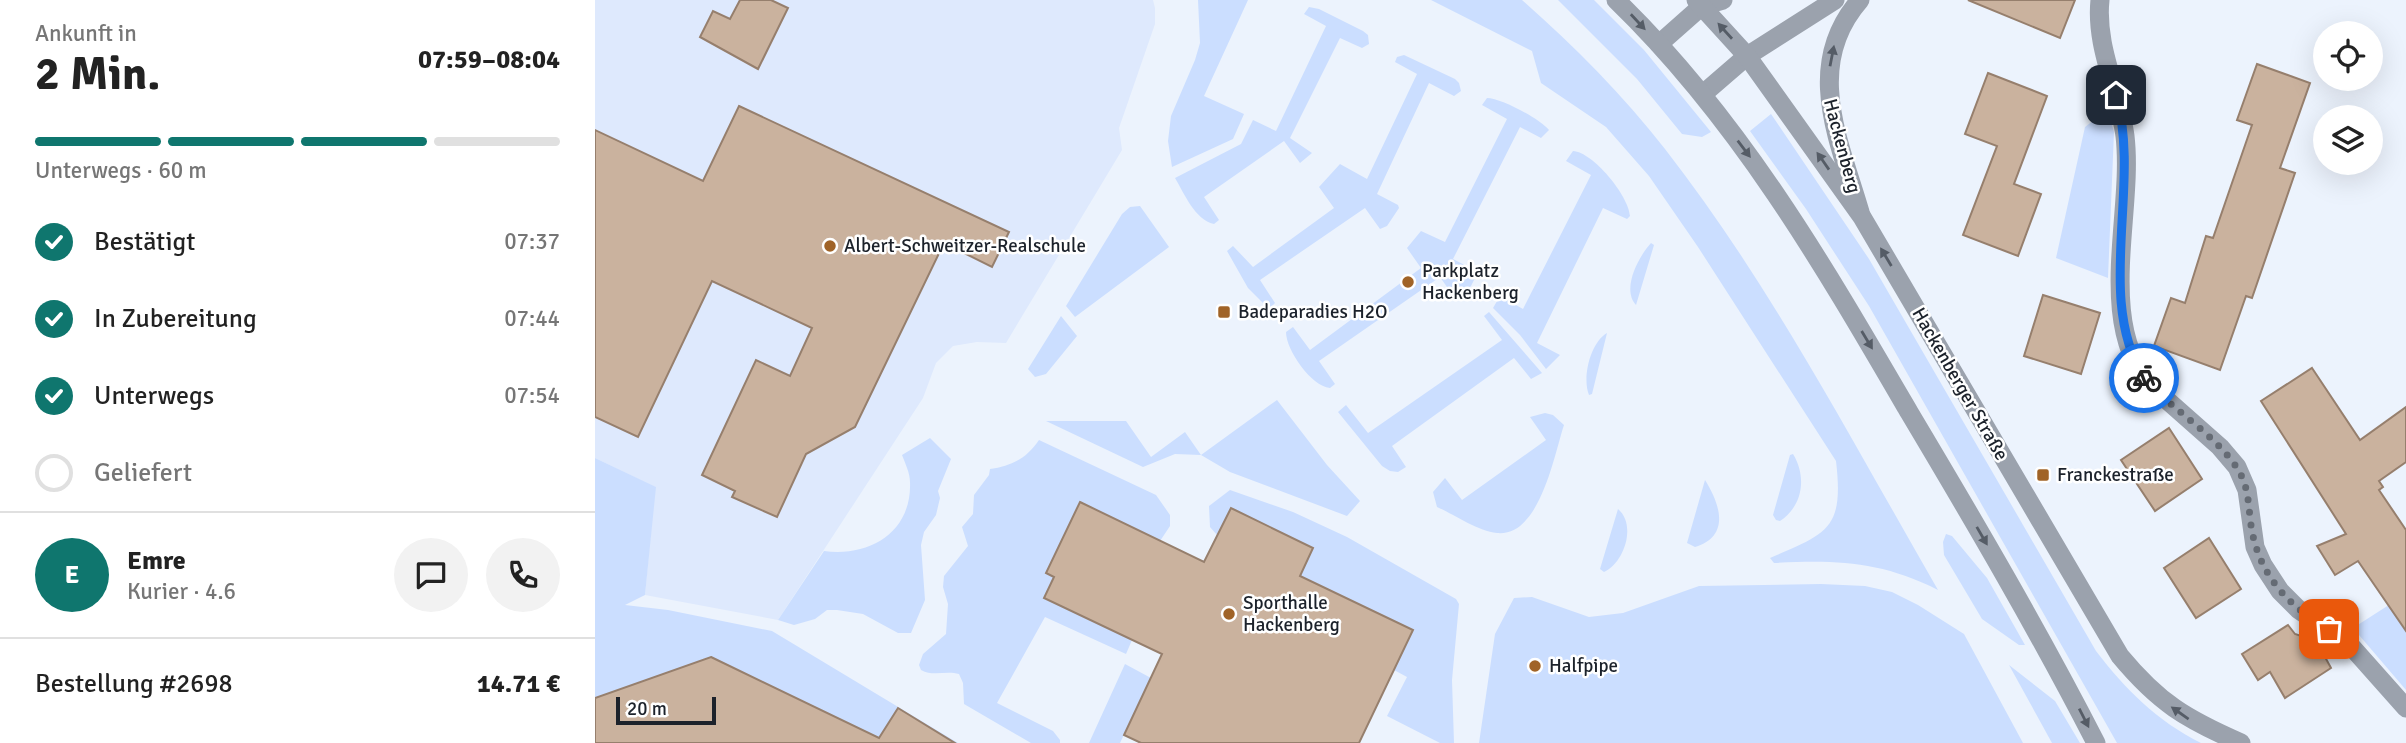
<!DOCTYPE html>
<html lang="de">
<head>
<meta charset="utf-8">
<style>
	body { margin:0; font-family:Signika,sans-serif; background:#f2f2f2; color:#222; height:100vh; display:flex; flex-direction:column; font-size:26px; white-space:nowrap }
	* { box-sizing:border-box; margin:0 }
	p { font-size:23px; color:#767676 }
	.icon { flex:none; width:38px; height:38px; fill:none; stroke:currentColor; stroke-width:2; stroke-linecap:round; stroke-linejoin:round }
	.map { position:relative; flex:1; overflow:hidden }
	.side { display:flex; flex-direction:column; background:#fff; width:595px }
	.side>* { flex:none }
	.tools { position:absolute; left:1718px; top:21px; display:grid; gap:14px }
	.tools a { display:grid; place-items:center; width:70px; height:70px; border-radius:50%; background:#fff; box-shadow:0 7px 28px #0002; font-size:35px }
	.scale { position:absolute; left:21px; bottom:18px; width:100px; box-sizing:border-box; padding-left:7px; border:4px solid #1c222b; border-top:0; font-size:19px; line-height:24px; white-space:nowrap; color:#1c222b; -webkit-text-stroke:5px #fff; paint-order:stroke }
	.pin { position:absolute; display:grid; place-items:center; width:60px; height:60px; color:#fff; margin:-30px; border-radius:14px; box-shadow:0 4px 10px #0006 }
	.courier { position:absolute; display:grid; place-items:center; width:70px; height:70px; margin:-35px; border:5px solid #1a73e8; border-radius:50%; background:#fff; color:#222; box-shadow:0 2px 9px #0007 }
	.head em { font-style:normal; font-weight:800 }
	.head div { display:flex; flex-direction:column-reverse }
	.head { display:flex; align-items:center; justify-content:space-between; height:119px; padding:0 35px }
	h1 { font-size:46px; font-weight:800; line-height:52px }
	.bar { display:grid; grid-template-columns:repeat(4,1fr); gap:10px 7px; align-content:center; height:84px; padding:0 35px }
	.bar i { height:9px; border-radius:5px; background:#e0e0e0 }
	.bar .current { background:#0f766e }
	.bar p { grid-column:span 4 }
	.line { display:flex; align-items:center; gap:18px; padding:0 35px; border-top:2px solid #e0e0e0 }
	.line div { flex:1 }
	.round { display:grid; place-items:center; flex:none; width:74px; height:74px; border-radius:37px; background:#f2f2f2 }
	ol { padding:0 35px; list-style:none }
	li { display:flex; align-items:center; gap:21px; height:77px }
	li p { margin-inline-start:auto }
	li .icon { padding:7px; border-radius:50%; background:#0f766e; color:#fff; stroke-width:4 }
	li:last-child { color:#767676 }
	li i { width:38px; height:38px; border:4px solid #e0e0e0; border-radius:50% }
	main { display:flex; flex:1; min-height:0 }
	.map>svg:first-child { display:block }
</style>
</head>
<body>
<main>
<section class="side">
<div class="head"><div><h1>2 Min.</h1><p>Ankunft in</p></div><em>07:59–08:04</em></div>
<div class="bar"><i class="current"></i><i class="current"></i><i class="current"></i><i></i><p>Unterwegs · 60 m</p></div>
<ol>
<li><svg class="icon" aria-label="check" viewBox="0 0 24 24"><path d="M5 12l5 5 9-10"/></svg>Bestätigt<p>07:37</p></li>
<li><svg class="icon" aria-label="check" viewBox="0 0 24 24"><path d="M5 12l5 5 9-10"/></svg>In Zubereitung<p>07:44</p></li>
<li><svg class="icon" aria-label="check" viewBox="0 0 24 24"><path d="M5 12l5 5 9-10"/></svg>Unterwegs<p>07:54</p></li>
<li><i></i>Geliefert</li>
</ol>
<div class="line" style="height:126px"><b class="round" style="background:#0f766e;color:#fff">E</b><div><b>Emre</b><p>Kurier · 4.6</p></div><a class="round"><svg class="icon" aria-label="chat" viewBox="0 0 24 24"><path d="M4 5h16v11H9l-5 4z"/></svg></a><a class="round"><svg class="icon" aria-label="phone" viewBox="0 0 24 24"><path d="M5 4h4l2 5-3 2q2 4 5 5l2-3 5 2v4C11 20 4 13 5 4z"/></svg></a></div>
<div class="line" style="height:91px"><div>Bestellung #2698</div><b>14.71 €</b></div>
</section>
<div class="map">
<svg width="1811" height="743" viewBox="0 0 1811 743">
	<rect width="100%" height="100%" fill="#ecf3fd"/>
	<!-- built -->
	<path fill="#dee9fd" d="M 0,0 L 558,0 L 560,8 L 560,24 L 524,128 L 527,150 L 411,343 L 382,342 L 358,346 L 341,363 L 328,398 L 183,620 L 50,595 L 60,487 L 0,458 Z"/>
	<!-- green -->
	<path fill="#cbdeff" d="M 603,0 L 653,0 L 609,96 L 649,114 L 638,139 L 577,167 L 573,141 L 576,116 L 600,60 L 605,43 Z
		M 836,0 L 927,0 C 978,45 1028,95 1070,149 C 1176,285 1257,441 1343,590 C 1285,561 1242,560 1179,563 L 1175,558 C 1233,533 1249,529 1241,461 L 1103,247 L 1054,176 L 1011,127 L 946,83 L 937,51 Z
		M 963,0 L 999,0 L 1049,50 L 1116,132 L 1107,137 L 1087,134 L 1042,79 Z
		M 714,7 L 724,9 L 768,31 L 773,35 L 774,44 L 767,48 L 745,38 L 695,138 L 717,153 L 705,163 L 689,141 L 609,197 L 624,220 L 619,224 C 600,220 589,193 580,178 L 646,144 L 658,120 L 681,131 L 731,26 L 709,14 Z
		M 809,55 L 860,79 L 864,83 L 866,91 L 859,96 L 834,83 L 782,194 L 803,205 L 804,208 L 792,226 L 785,229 L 770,208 L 665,280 L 680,303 L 676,307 L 671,306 L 653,288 L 632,251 L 638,246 L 658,267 L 739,208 L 724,187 L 745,164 L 772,179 L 822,74 L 800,62 L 802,57 Z
		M 892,98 C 906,98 945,119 954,130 L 946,138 L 925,127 L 858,259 L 883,272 L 876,286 L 861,300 L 845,277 L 724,361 L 740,384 L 735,388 C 716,386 691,350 691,332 L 698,327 L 715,350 L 826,268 L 812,248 L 826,231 L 850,242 L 912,119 L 887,105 Z
		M 1512,110 L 1519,132 L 1513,278 L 1461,258 L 1490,127 Z
		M 1176,114 L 1274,259 L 1501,651 C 1530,689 1562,721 1606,743 L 1522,743 L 1274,306 L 1211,209 L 1155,131 Z
		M 978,151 C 998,152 1034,196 1035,216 L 1032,219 L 1008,208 L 942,343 L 965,355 L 951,369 L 925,335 L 898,308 L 905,296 L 928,309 L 996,175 L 971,161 Z
		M 545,206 L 574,247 L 480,317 L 471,306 L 527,214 L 535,207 Z
		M 1056,243 L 1059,245 L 1041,305 C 1026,289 1044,256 1056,243 Z
		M 894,312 L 947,373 L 936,379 L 919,358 L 797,446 L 811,467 L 803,472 L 795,471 L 787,466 L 743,412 L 751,405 L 773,433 L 907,340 L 889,316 Z
		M 466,316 L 482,336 L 451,374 L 440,377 L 433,369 Z
		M 1012,333 L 997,394 L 994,395 C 987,378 995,343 1012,333 Z
		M 682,400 L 732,465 L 765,501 L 752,516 L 635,472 L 606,455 L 580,454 L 548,467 L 451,421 L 531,421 L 556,457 L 590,432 L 606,455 Z
		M 950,413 L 958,415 L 969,425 C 959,455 945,537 902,533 C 883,531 860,515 842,507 L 838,492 L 850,478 L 867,500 L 951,440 L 935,417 Z
		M 335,438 L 356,459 L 343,491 L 345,498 L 341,515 L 329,532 L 326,545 L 330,600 L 316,633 L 303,633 L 268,614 L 242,610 L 232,610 L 220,619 L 199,625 L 183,620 L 229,551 C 275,557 317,532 315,482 C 315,473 310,463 307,455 Z
		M 444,440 L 561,495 L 575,515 L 575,526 L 565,541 L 451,573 L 459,577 L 449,597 L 537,640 L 531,654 L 450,617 L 402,703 L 458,731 L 465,740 L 465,743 L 436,743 L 369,704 L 368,683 L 364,674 C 351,670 339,677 326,670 L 324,665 L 328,654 L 351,634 L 353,604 L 348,587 L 349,576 L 373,546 L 367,527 L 378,514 L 379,495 L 394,475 L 395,469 C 417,466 432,458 444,440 Z
		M 1198,454 C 1212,477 1208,506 1185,521 L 1181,520 L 1178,515 L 1195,455 Z
		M 0,458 L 61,487 L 50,595 L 30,605 L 73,610 L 177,631 L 363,743 L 0,743 Z
		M 1110,480 C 1125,504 1136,536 1100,547 L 1092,543 Z
		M 635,490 L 698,512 L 752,537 L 861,599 L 864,604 L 857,680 L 859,743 L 845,743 L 792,716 L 812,677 L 799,670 L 818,630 L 705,576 L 718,548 L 636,508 L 622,535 L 615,527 L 614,506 Z
		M 1023,509 C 1042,525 1029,563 1009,572 L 1005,569 Z
		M 1351,534 L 1357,536 L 1392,578 L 1430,645 L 1424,645 L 1387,619 L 1349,555 L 1348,542 Z
		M 1226,584 L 1270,586 L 1297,592 L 1323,605 L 1369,634 L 1428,743 L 884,743 L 900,634 L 919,598 L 937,597 L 994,617 L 1028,613 L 1104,586 Z
		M 1811,594 L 1811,690 L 1758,628 Z
		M 530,664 L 556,678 L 525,743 L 494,743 Z
		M 1414,665 L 1460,701 L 1485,743 L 1457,743 Z"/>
	<!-- building -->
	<path fill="#cab29e" stroke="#967f6d" stroke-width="2" d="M 145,0 L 176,0 L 193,8 L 163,69 L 105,37 L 118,11 L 135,19 Z
		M 1373,0 L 1480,0 L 1465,38 Z
		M 1662,64 L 1715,83 L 1685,168 L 1700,173 L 1657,298 L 1651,296 L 1625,370 L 1559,346 L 1576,298 L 1590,303 L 1611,236 L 1618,238 L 1657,125 L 1642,120 Z
		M 1393,73 L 1452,96 L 1419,184 L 1446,194 L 1423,256 L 1368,235 L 1402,146 L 1370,134 Z
		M 144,106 L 414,232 L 397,267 L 349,243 L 260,427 L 211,454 L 182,517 L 137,497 L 140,491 L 107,475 L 161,360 L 195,376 L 217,328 L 117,281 L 43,437 L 0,417 L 0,130 L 108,181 Z
		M 1448,295 L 1505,313 L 1486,374 L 1429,356 Z
		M 1717,368 L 1765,440 L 1811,407 L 1811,462 L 1784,481 L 1788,487 L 1784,490 L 1811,530 L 1811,631 L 1763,561 L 1740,575 L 1722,546 L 1751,534 L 1666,401 Z
		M 1574,428 L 1607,479 L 1560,511 L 1526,460 Z
		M 485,502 L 609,562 L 636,508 L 718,548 L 705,576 L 818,630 L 764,743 L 546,743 L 529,735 L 567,654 L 449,598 L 459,577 L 451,573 Z
		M 1614,538 L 1646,589 L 1601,618 L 1569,568 Z
		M 1693,625 L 1700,634 L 1718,640 L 1722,648 L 1730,650 L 1730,657 L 1736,668 L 1690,698 L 1675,672 L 1663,680 L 1647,654 Z
		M 116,657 L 284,738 L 303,708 L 360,743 L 0,743 L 0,698 Z"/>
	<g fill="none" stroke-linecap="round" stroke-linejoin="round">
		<!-- minor -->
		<path stroke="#9ba2ad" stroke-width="19" d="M 1265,0 C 1208,65 1244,140 1265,212
			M 1505,0 C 1500,47 1524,90 1530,136 C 1539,213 1500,322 1556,386 L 1625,447 L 1642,467 L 1652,490 L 1660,547 L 1668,565 L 1685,591 L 1704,610 L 1755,645 L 1811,708
			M 1064,44 L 1107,6 L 1128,0
			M 1108,94 L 1152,56 L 1240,0"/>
		<!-- tertiary -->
		<path stroke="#9ba2ad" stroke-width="19" d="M 1021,0 C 1144,119 1229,266 1314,412 C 1379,521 1443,630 1501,743
			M 1101,0 L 1152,56 L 1267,217 L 1525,656 C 1564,703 1591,719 1646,743"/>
	</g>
	<!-- one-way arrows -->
	<defs><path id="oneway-solid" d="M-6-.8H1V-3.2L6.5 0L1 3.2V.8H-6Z" transform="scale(1.75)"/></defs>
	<g fill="#555c66">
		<use href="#oneway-solid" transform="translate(1043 22) rotate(47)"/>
		<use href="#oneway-solid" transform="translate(1130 31) rotate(-132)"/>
		<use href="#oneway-solid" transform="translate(1237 56) rotate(-79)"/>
		<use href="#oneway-solid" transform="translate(1149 149) rotate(53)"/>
		<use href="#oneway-solid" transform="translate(1228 161) rotate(-125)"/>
		<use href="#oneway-solid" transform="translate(1291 257) rotate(-121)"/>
		<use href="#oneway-solid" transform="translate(1272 340) rotate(59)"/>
		<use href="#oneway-solid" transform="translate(1387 536) rotate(60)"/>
		<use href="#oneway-solid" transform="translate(1585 713) rotate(-145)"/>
		<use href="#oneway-solid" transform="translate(1489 718) rotate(63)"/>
	</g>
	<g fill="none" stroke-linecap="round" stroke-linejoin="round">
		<!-- done -->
		<path stroke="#656b74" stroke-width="7" stroke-dasharray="0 12.6" d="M 1549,378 C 1576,409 1621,435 1642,468 C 1654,486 1653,504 1656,525 C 1663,573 1692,606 1734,629"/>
		<!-- route -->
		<path stroke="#1a73e8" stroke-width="9" d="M 1521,95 C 1547,186 1499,296 1549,378"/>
	</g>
	<!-- markers -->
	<g fill="#a06327" stroke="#fff" stroke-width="2.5">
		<circle cx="235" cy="246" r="7"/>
		<circle cx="813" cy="282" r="7"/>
		<rect x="622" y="305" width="14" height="14" rx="3.5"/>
		<rect x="1441" y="468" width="14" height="14" rx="3.5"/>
		<circle cx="634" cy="614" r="7"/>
		<circle cx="940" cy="666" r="7"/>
	</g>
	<g text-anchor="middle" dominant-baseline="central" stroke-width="5" stroke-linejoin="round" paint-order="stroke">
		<!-- street labels -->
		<g font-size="19" fill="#1c222b" stroke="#fff">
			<text transform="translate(1247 146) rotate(75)">Hackenberg</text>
			<text transform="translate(1365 384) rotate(60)">Hackenberger Straße</text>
		</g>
		<!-- poi labels -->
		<g font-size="19" fill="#1c222b" stroke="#fff" text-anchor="start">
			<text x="249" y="246">Albert-Schweitzer-Realschule</text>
			<text x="827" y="271">Parkplatz<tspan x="827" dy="22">Hackenberg</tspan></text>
			<text x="643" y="312">Badeparadies H2O</text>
			<text x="1462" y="475">Franckestraße</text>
			<text x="648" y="603">Sporthalle<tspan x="648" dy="22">Hackenberg</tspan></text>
			<text x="954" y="666">Halfpipe</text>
		</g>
	</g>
</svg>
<div class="tools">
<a><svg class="icon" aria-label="locate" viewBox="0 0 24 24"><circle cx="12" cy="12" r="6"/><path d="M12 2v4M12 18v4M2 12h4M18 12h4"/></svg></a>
<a><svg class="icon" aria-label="layers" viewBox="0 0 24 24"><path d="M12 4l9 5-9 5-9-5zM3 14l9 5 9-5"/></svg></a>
</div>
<div class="scale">20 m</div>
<div class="pin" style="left:1734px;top:629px;background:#ea580c"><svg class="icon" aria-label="bag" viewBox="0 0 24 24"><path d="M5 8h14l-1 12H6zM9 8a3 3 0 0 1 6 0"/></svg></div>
<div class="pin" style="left:1521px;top:95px;background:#1f2937"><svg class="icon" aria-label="home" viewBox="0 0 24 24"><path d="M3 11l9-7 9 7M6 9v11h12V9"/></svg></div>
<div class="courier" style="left:1549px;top:378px"><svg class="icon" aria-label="bike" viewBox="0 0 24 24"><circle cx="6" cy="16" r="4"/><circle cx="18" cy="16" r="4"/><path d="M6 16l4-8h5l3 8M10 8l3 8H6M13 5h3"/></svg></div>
</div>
</main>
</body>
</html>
